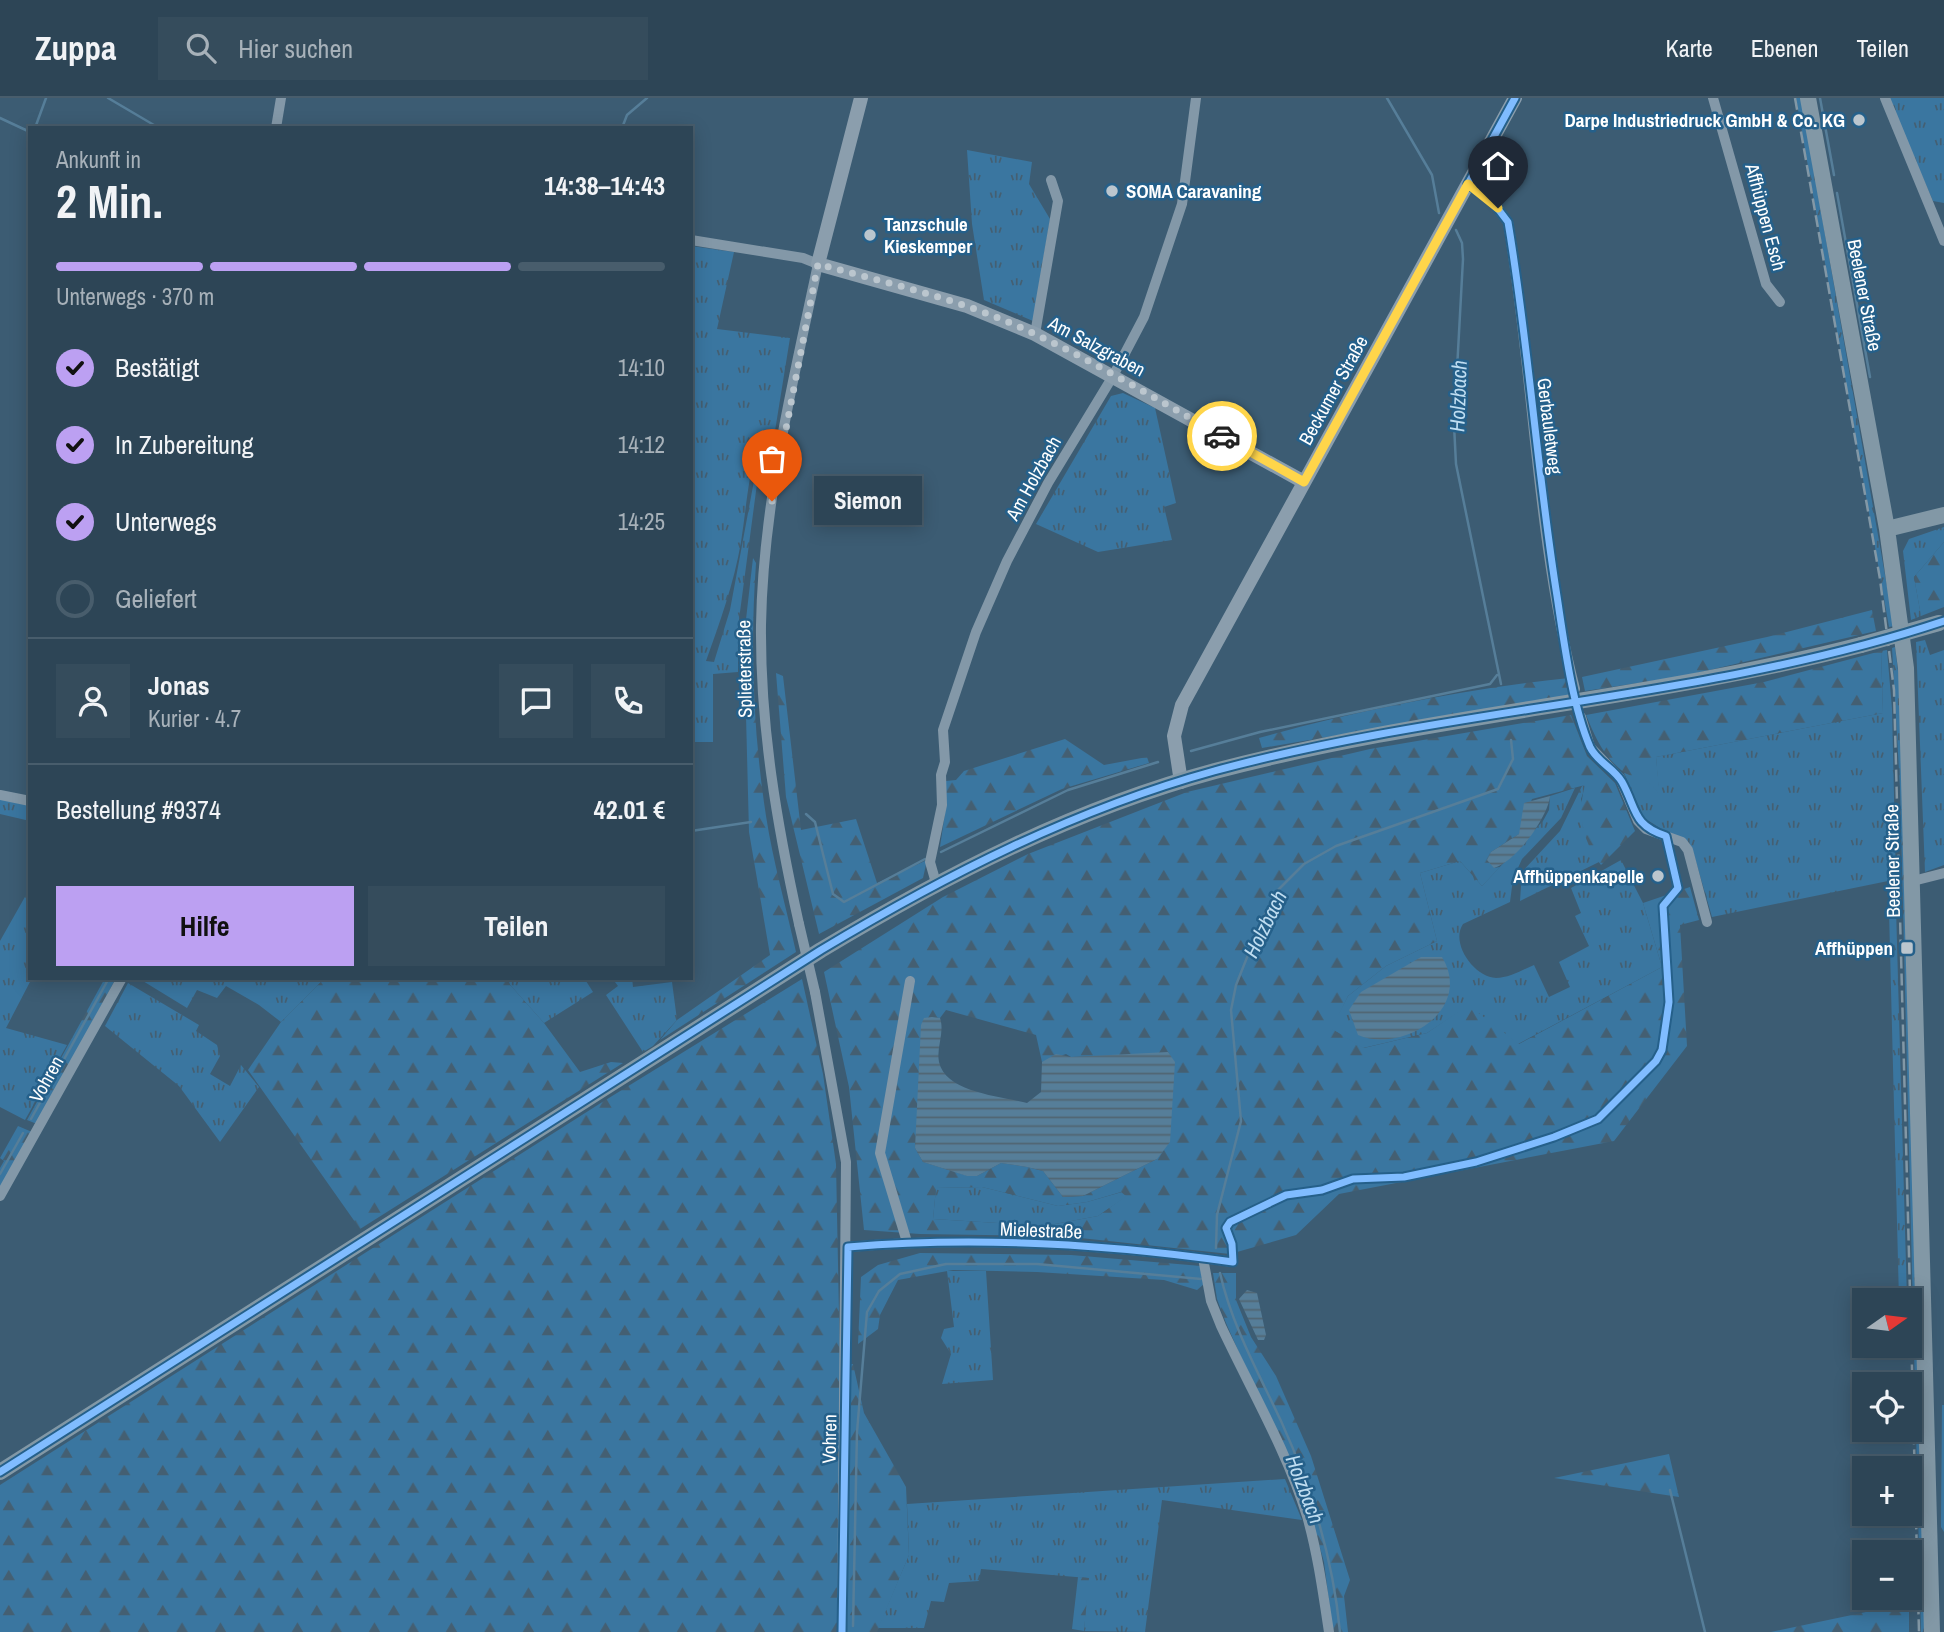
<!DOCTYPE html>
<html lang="de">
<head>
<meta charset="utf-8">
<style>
	body { margin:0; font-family:"Archivo Narrow",sans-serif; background:#354c5c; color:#f1f3f6; height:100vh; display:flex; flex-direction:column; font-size:26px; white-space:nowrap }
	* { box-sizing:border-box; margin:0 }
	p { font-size:23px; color:#a7b1b9 }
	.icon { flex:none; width:38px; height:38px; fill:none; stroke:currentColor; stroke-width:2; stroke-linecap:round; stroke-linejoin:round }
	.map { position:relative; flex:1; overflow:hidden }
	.sheet { position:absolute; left:28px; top:28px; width:665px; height:854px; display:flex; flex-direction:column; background:#2d4556; border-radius:0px; box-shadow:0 4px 18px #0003,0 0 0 2px #485d6c }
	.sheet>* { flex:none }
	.needle { width:46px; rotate:76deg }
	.fabs { position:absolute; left:1852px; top:1190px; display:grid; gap:14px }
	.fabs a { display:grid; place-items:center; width:70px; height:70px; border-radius:0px; background:#2d4556; box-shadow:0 4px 18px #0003,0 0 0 2px #485d6c; font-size:35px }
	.pin { position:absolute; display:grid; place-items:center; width:60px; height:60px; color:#fff; margin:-72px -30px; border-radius:50% 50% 50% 0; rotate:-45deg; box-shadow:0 0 7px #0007 }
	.pin .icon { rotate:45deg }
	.courier { position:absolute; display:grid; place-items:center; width:70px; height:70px; margin:-35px; border:5px solid #ffd54a; border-radius:50%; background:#fff; color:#222; box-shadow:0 2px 9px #0007 }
	.bubble { position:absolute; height:49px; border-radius:0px; background:#2d4556; box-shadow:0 4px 18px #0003,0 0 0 2px #485d6c; font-size:23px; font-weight:700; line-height:49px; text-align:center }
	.head em { font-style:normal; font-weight:700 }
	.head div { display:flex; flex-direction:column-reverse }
	.head { display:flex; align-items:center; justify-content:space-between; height:119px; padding:0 28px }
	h1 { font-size:46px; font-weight:700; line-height:52px }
	.bar { display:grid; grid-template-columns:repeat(4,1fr); gap:10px 7px; align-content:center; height:84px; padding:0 28px }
	.bar i { height:9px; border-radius:5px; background:#485d6c }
	.bar .current { background:#bca0f2 }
	.bar p { grid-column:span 4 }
	.line { display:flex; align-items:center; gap:18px; padding:0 28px; border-top:2px solid #485d6c }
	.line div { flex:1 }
	.round { display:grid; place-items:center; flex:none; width:74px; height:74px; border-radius:0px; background:#354c5c }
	ol { padding:0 28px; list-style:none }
	li { display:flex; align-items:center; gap:21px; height:77px }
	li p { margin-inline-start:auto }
	li .icon { padding:7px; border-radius:50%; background:#bca0f2; color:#111; stroke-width:4 }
	li:last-child { color:#a7b1b9 }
	li i { width:38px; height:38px; border:4px solid #485d6c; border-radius:50% }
	.action { display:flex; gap:14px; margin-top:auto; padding:14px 28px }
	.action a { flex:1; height:80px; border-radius:0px; background:#bca0f2; color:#111; font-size:28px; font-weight:700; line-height:80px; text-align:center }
	.action a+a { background:#354c5c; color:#f1f3f6 }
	header { display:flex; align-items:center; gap:42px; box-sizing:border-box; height:98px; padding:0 35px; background:#2d4556; border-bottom:2px solid #485d6c }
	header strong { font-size:33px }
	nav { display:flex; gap:38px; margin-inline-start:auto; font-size:24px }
	.search { width:490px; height:63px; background:#354c5c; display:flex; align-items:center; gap:18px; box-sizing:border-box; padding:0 24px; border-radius:0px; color:#a7b1b9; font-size:26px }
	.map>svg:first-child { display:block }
</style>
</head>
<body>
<header>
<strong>Zuppa</strong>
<div class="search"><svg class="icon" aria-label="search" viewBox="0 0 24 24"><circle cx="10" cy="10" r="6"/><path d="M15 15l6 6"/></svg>Hier suchen</div>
<nav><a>Karte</a><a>Ebenen</a><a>Teilen</a></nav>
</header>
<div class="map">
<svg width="1944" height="1534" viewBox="0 0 1944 1534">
	<defs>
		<pattern id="grass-tufts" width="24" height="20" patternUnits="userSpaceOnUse" patternTransform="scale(1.75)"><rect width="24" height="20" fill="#3a76a0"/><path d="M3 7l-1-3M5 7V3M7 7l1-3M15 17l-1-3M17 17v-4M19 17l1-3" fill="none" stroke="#445f72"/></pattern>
		<pattern id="forest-firs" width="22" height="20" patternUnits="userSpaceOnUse" patternTransform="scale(1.75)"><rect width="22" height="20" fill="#3a76a0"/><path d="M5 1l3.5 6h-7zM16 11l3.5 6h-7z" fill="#445f72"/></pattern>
		<pattern id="water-rules" width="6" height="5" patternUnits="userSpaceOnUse" patternTransform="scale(1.75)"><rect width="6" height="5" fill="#567e99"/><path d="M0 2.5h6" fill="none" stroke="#516572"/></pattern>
	</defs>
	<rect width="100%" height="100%" fill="#3c5c73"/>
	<!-- grass -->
	<path fill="url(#grass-tufts)" d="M 1796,0 L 1801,0 L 1894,528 L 1889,529 Z
		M 1888,0 L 1944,0 L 1944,105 L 1933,103 Z
		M 967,52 L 1032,64 L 1029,86 L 1050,121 L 1033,223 L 984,202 L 972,126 Z
		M 691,148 L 734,154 L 717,231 L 790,240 L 774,339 L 757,349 C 748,380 746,412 741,444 C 734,485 720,524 706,563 L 714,564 L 730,512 L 756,372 L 760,363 L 738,529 L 738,574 L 713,576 L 713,644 L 694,644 L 691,728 Z
		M 1123,295 L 1155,310 L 1176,405 L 1164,409 L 1172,442 L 1098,454 L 1036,426 L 1111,298 Z
		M 1944,429 L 1944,444 L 1914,479 L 1921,518 L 1911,522 L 1903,453 L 1909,441 Z
		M 1925,542 L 1930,557 L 1944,552 L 1944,767 L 1925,774 L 1916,544 Z
		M 1895,549 L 1899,581 L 1925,1534 L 1921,1534 L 1900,690 L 1892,550 Z
		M 1887,552 L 1892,611 L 1896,786 L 1888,783 L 1712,819 L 1692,750 L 1644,720 L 1624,675 C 1638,677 1652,683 1659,696 L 1656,659 L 1883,615 L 1881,553 Z
		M 1586,686 L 1581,701 L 1599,764 L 1520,803 L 1522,774 L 1560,733 L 1582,688 Z
		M 1575,690 L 1561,720 L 1522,761 L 1513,781 L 1510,804 L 1463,826 C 1450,845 1474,879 1496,880 C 1509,880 1522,872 1534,867 L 1549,899 L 1570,889 L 1559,864 L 1589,848 L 1575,818 L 1581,815 L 1571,790 L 1621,762 L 1643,805 L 1662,869 L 1518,946 L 1468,908 L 1427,935 L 1363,950 L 1331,931 L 1348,898 L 1386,868 L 1437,843 L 1420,775 L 1460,763 L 1482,788 L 1543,723 L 1549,712 L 1550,698 Z
		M 0,701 L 30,706 L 30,723 L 0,716 Z
		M 30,790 L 30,880 L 32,880 L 6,930 L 67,947 L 25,1022 L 0,1009 L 0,843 Z
		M 1896,810 L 1907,1202 L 1899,1202 L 1889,813 Z
		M 138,880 L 325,880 L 281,924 L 259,907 L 226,888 L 217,900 L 197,892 L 187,910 Z
		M 504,880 L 589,880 L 586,883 L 593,894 L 544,925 Z
		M 612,880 L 632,880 L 633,889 L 672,884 L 677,922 L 653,948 L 643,954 L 606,897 L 618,888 Z
		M 128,885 L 199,927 L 196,933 L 217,947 L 220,958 L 210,976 L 230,988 L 241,967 L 259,989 L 220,1044 L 179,988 L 105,928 Z
		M 982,1089 L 1058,1108 L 1087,1104 L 1122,1094 L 1127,1098 L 1098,1118 L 1044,1128 L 933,1121 L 936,1090 Z
		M 947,1173 L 986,1173 L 993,1282 L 942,1286 L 951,1256 L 941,1240 L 944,1231 L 954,1229 Z
		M 1285,1381 L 1302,1422 L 1162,1402 L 1145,1534 L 1084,1533 L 1088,1480 L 981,1471 L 979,1483 L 949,1485 L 944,1504 L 931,1503 L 924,1530 L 878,1530 L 909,1457 L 907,1406 Z"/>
	<!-- forest -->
	<path fill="url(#forest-firs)" fill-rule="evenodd" d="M 1944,444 L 1944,509 L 1921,518 L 1914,479 Z
		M 753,460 L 756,465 C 750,550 753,633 766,718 C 773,763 786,809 796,854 L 660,942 L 677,922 L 770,857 L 749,734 L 744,539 Z
		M 1872,512 L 1876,533 L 1684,578 L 1585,593 L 1582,579 L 1767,539 Z
		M 1881,553 L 1883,615 L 1656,659 L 1660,699 C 1649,677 1636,684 1621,672 C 1603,657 1595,639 1586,617 L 1764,584 Z
		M 776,575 L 783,578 L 801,732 L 856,721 L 877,785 L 927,762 L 923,780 L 819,836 L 786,699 Z
		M 1569,580 L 1572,597 L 1262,650 L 1259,640 C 1359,612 1465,591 1569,580 Z
		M 1571,617 L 1587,658 L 1615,685 L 1635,733 L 1601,767 C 1582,743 1577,715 1585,687 L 1532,701 L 1519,736 L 1491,754 L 1494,770 L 1500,769 L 1482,788 L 1460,763 L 1420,775 L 1437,843 L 1386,868 L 1348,898 L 1332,931 L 1364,950 L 1427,935 L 1468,907 L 1519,946 L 1662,869 L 1643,805 L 1690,789 L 1699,822 L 1680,827 L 1687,948 L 1614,1043 L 1339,1096 L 1296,1137 L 1230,1156 L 1062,1138 L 920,1136 L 864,1132 L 849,989 L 824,874 L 943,799 L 1028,756 L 1187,694 L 1370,651 ZM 946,912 L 1036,937 L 1042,964 L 1066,956 L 1071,959 L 1117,958 L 1157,1061 L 1083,1098 L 1063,1099 L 1043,1073 L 1027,1069 L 1001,1065 L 977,1078 L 968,1078 L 923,1064 L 915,1050 L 918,1010 L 932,919 L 940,920 ZM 982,1089 L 1058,1108 L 1087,1104 L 1121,1094 L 1126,1098 L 1098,1118 L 1044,1128 L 933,1121 L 936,1090 Z
		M 1065,641 L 1104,667 L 1147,659 L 1149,665 L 1062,691 L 940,749 L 946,708 L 946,683 L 956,682 L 964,673 Z
		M 105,880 L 116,880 L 37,1026 L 27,1022 Z
		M 325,880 L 504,880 L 544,925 L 580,974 L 611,964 L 623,965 L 360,1131 L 248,972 L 281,924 Z
		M 802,881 L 823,976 L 836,1066 L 840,1266 L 853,1266 L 864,1315 L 906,1389 L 909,1457 L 877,1534 L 0,1534 L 0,1387 L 604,1003 Z
		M 18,1028 L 32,1034 L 0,1091 L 0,1070 L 4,1063 L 0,1060 Z
		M 920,1155 L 1071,1157 L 1201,1168 L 1204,1186 L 1197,1192 L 1164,1182 L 1037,1174 L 953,1172 L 898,1182 L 880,1217 L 878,1231 L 858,1246 L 861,1179 L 878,1167 Z
		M 1213,1175 L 1236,1175 L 1236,1202 L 1251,1239 L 1276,1278 L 1311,1358 L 1350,1482 L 1344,1498 L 1348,1534 L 1333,1534 L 1324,1464 L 1310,1415 L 1226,1225 L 1217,1201 Z
		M 1942,1307 L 1944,1307 L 1944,1434 L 1941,1429 Z
		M 1669,1356 L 1679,1399 L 1554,1380 Z
		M 1078,1479 L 1089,1480 L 1084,1533 L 1072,1531 Z
		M 1909,1505 L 1909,1534 L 1771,1534 Z"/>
	<!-- water -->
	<path fill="url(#water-rules)" d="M 1550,698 C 1548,719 1516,764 1494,770 L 1487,762 L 1491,754 L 1519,736 L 1524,705 Z
		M 1421,859 L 1442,859 C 1474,912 1402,956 1358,937 L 1349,912 L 1361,894 Z
		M 932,919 L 940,920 C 945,935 936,949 939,964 C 946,995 1001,998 1027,1005 L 1041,994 L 1042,964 L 1056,956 L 1071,959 L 1168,954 L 1175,964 L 1170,1044 L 1157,1061 L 1083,1098 L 1063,1099 L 1043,1073 L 1027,1069 L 1001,1065 L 977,1078 L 967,1078 L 923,1064 L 915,1050 L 921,927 L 924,920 Z
		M 1247,1192 L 1257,1195 L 1266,1237 L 1264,1242 L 1258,1242 L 1239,1201 Z"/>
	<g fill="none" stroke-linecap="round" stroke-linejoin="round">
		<!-- stream -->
		<path stroke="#567e99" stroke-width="2.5" d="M 108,0 L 159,30
			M 1387,0 L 1432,77 L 1439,115
			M 1820,0 L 1834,77
			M 0,20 L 30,34
			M 35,30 L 46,0
			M 622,30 L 627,17 L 647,0
			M 1837,95 L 1870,279
			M 1456,132 L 1462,145 L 1463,161 L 1454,327 L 1456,366 L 1501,586
			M 1191,653 L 1260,634 L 1490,586 L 1497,577
			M 806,716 L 815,724 L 833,796 L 844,804 L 925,761
			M 691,733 L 751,724
			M 941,754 L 1068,692 L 1158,664
			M 31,1021 L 109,880
			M 0,1076 L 23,1035
			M 1216,1150 L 1217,1117 L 1241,1023 L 1231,912 L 1236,887 L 1262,822 L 1277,793 L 1304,766 L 1336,748 L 1498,691 L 1513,661 L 1511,642
			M 1220,1175 C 1232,1228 1258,1274 1281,1323 C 1312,1391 1333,1460 1340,1534
			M 1670,1392 L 1705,1534
			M 853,1528 L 857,1334 L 867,1214 L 879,1193 L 900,1176 L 946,1166 L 1037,1166 L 1201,1181"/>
		<!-- street -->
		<path stroke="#8398a8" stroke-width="10" d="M 1713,0 L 1766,186 L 1780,204
			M 1885,0 L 1944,143
			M 276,30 L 281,0
			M 1468,86 L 1492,103 L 1508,124 C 1534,279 1536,439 1575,591
			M 691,142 L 803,160 L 818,166 C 793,284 763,405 761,527 C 760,628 777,727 799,826
			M 1035,236 L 1058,103 L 1051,82
			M 1581,619 L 1590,649 L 1620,680 L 1638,723 L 1646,731 L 1682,744 L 1688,752 L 1707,824
			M 0,697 L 30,703
			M 1913,783 L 1944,775
			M 936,785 L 930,764 L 942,707 L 941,677 L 945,664 L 943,632 L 976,534 L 1007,463 L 1048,385 L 1113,278 L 1144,219 L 1182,106 L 1196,0
			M 815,894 L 846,1064 L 842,1534
			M 0,1098 L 122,880
			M 907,1144 L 880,1055 L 910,883
			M 848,1149 C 975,1138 1107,1146 1233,1164
			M 1203,1160 L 1211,1203 L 1221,1228 C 1250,1290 1287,1353 1307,1418 C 1318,1457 1323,1495 1329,1534"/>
		<!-- secondary -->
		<path stroke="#8b9ead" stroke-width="14" d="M 861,0 L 818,166 L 967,208 L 1035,236 L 1304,384
			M 1181,684 L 1174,638 L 1182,607 L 1515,0"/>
		<!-- primary -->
		<path stroke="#8298a6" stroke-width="16" d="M 1808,0 L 1887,431 L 1906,570 L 1932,1534
			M 1887,431 L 1944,417
			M 0,1374 L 821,852 C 946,777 1074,711 1215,673 C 1427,617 1648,602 1861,547"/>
		<!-- rail -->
		<path stroke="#8398a6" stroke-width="2.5" stroke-dasharray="12 5" stroke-linecap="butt" d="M 1795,0 L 1880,481 L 1894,592 L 1919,1534"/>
		<!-- street-bridge -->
		<path stroke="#8398a8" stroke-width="10" d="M 799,826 L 815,894"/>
		<!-- primary-bridge -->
		<path stroke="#8298a6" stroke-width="16" d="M 1861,547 L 1939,525"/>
		<defs>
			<path id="cycleway" d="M 0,1374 L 821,852 C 946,777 1073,712 1214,673 C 1454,608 1707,602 1944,523
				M 842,1534 L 848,1149 C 975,1138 1107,1146 1233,1164 L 1232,1146 L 1226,1130 L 1230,1124 L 1286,1097 L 1322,1092 L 1353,1081 L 1404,1079 L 1476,1064 L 1554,1039 L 1598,1021 L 1656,963 L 1662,952 L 1669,904 L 1663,808 L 1678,790 L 1666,738 C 1632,727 1637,711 1622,684 C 1614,670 1597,664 1590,649 C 1572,607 1564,544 1557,498 C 1537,374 1529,248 1508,124 L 1492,103 L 1468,86 L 1515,0"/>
		</defs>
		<!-- cycleway casing -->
		<use href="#cycleway" stroke="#25608a" stroke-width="11"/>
		<!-- cycleway -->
		<use href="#cycleway" stroke="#80bcff" stroke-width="7"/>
	</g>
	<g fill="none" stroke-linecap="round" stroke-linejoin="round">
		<!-- done -->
		<path stroke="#bbc6ce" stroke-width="7" stroke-dasharray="0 12.6" d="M 772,403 L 818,166 C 879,183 942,197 1001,221 C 1078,253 1150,298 1222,338"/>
		<!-- route -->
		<path stroke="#ffd54a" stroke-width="9" d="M 1222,338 L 1304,384 L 1468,86 L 1498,110"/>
	</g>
	<!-- markers -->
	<g fill="#bbc6ce" stroke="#25608a" stroke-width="2.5">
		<circle cx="1859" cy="22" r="7"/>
		<circle cx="1112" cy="93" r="7"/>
		<circle cx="870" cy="137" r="7"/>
		<circle cx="1658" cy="778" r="7"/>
		<rect x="1900" y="843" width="14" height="14" rx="3.5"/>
	</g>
	<g text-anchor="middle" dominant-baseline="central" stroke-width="5" stroke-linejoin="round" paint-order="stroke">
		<!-- poi labels -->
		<g font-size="19" font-weight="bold" fill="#fff" stroke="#25608a" text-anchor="end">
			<text x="1845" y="22">Darpe Industriedruck GmbH &amp; Co. KG</text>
			<text x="1126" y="93" text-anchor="start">SOMA Caravaning</text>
			<text x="884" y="126" text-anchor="start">Tanzschule<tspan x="884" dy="22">Kieskemper</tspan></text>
			<text x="1644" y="778">Affhüppenkapelle</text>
			<text x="1893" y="850">Affhüppen</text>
		</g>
		<!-- street labels -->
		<g font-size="19" fill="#fff" stroke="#25608a">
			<text transform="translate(1766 119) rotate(75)">Affhüppen Esch</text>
			<text transform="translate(1865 197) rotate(79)">Beelener Straße</text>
			<text transform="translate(1097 248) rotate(28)">Am Salzgraben</text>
			<text transform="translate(1333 292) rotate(-61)">Beckumer Straße</text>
			<text transform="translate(1550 328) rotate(83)">Gerbauletweg</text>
			<text transform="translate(1033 380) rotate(-61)">Am Holzbach</text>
			<text transform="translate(744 571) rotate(-91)">Splieterstraße</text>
			<text transform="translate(1892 763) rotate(-91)">Beelener Straße</text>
			<text transform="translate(46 981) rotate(-61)">Vohren</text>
			<text transform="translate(1041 1132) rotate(2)">Mielestraße</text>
			<text transform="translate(829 1341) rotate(-89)">Vohren</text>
		</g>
		<!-- water labels -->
		<g font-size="21" font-style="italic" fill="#bfddf1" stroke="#25608a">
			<text transform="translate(1458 298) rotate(-88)">Holzbach</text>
			<text transform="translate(1265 826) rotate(-64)">Holzbach</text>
			<text transform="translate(1305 1391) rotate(69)">Holzbach</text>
		</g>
	</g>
</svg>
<div class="fabs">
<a><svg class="needle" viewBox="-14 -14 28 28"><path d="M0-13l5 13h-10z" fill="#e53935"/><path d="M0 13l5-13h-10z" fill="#a7b1b9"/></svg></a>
<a><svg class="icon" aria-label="locate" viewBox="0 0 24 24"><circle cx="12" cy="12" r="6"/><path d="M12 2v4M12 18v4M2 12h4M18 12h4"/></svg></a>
<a>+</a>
<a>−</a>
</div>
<div class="pin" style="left:772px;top:403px;background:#ea580c"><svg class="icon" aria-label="bag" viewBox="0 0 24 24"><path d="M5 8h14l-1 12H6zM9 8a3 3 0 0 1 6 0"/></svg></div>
<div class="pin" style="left:1498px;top:110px;background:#1f2937"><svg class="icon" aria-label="home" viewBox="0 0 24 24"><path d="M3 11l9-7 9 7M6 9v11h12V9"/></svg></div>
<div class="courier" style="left:1222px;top:338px"><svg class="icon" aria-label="car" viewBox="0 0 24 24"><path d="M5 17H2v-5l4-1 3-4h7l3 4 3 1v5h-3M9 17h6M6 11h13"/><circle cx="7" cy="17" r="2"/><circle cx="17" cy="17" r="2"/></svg></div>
<div class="bubble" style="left:814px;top:378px;width:108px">Siemon</div>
<section class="sheet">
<div class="head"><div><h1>2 Min.</h1><p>Ankunft in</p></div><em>14:38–14:43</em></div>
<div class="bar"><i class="current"></i><i class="current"></i><i class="current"></i><i></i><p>Unterwegs · 370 m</p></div>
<ol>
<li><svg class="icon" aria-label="check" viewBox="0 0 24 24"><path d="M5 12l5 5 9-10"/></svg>Bestätigt<p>14:10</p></li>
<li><svg class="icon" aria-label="check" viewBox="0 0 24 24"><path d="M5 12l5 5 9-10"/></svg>In Zubereitung<p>14:12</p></li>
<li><svg class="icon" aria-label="check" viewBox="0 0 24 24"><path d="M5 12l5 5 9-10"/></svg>Unterwegs<p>14:25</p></li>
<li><i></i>Geliefert</li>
</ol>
<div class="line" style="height:126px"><a class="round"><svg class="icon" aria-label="person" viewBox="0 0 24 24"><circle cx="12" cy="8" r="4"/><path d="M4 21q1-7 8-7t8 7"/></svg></a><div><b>Jonas</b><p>Kurier · 4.7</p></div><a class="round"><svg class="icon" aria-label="chat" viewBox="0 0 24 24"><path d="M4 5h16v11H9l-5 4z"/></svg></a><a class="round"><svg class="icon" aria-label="phone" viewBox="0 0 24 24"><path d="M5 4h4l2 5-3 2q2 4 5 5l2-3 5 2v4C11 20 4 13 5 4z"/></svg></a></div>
<div class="line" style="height:91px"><div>Bestellung #9374</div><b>42.01 €</b></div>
<div class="action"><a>Hilfe</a><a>Teilen</a></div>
</section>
</div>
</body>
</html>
